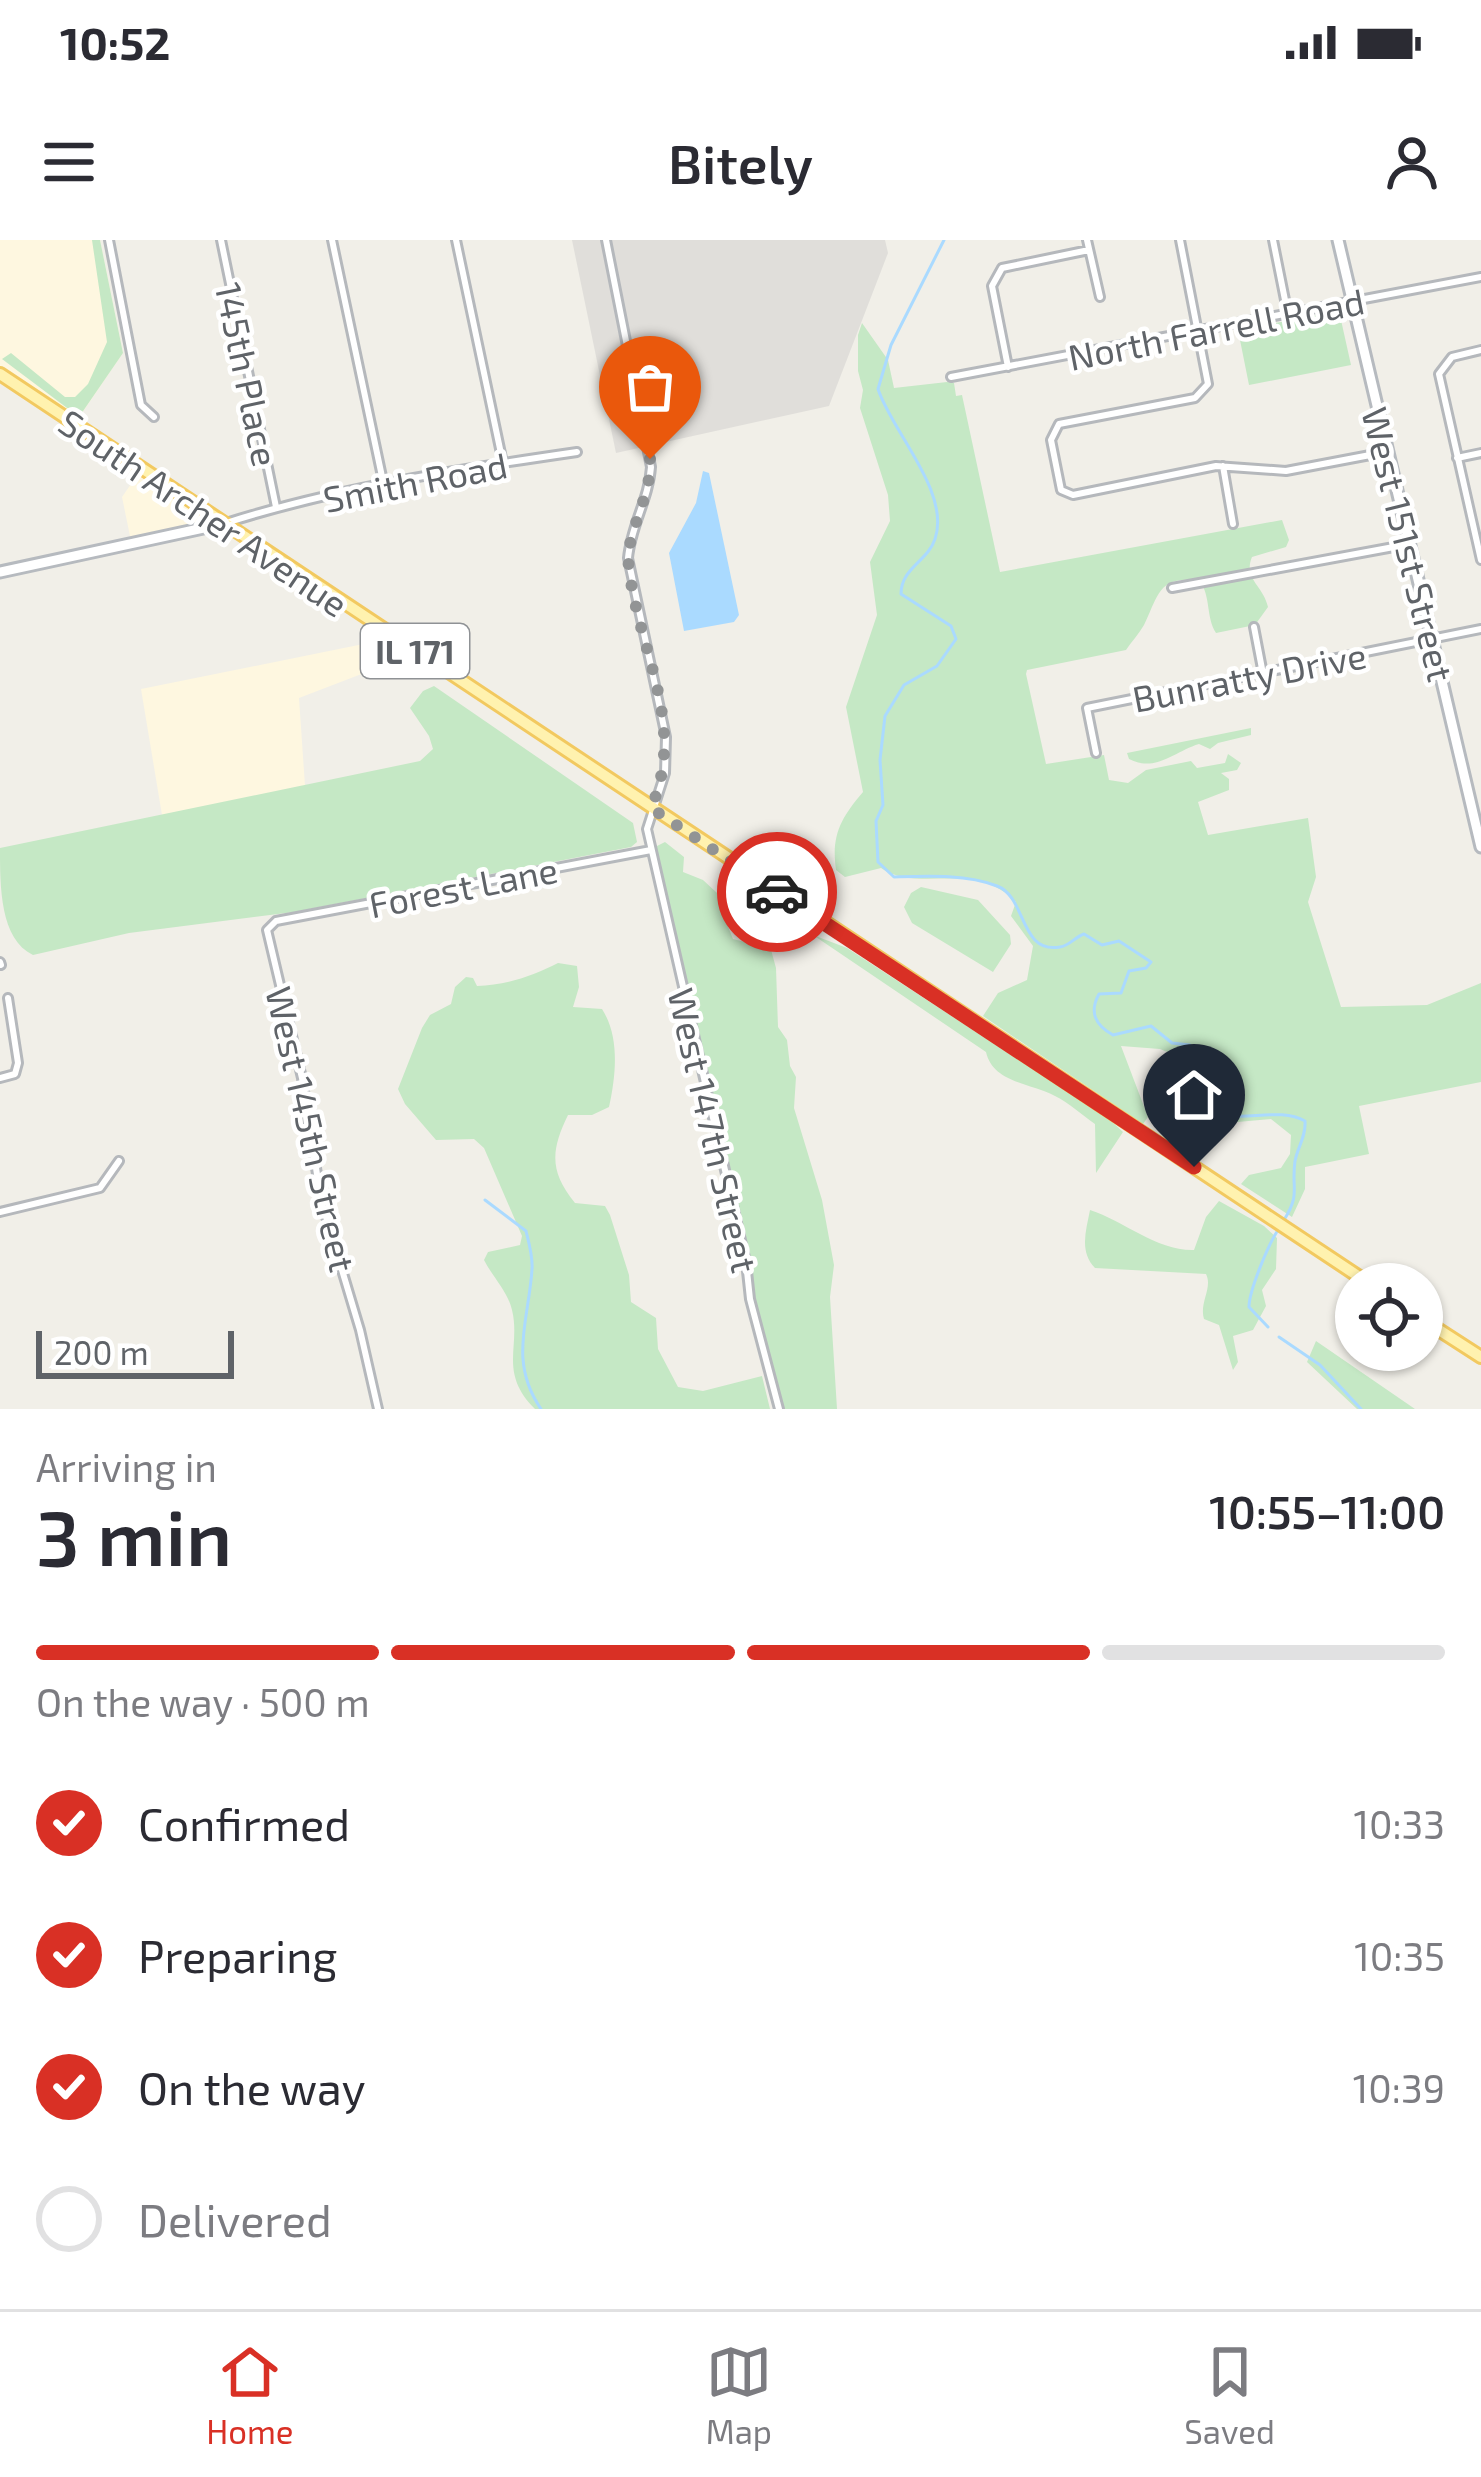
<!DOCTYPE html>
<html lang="en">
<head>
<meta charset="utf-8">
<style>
	body { margin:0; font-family:"Exo 2",sans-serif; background:#f7f7f7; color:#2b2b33; height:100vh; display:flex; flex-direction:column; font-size:45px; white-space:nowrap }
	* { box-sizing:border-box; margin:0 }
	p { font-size:39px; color:#7c7c81 }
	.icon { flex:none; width:66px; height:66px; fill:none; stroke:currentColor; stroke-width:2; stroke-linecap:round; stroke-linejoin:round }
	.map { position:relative; height:1169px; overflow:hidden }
	.sheet { display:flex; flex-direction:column; background:#fff; flex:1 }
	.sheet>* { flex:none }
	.tools { position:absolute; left:1335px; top:1023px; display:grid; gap:24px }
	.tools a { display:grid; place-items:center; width:108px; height:108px; border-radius:50%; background:#fff; box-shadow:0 3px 9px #0004; font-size:60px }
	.scale { position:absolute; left:36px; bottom:30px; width:198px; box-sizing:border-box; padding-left:12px; border:6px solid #5f6368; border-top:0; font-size:33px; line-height:42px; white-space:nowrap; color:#5f6368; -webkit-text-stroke:9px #fff; paint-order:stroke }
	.pin { position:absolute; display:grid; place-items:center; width:102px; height:102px; color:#fff; margin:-123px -51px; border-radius:50% 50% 50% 0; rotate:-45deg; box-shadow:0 0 12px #0007 }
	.pin .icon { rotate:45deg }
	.courier { position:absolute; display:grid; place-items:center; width:120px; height:120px; margin:-60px; border:9px solid #d93025; border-radius:50%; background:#fff; color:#222; box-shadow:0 3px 15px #0007 }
	.summary em { font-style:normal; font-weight:600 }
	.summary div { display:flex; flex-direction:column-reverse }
	.summary { display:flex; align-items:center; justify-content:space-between; height:204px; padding:0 36px }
	h1 { font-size:78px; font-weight:600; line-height:90px }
	.bar { display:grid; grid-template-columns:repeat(4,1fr); gap:18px 12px; align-content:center; height:144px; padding:0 36px }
	.bar i { height:15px; border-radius:9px; background:#e1e1e2 }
	.bar .selected { background:#d93025 }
	.bar p { grid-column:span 4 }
	ol { padding:0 36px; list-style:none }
	li { display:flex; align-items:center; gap:36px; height:132px }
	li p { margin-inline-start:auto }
	li .icon { padding:12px; border-radius:50%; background:#d93025; color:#fff; stroke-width:4 }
	li:last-child { color:#7c7c81 }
	li i { width:66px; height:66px; border:6px solid #e1e1e2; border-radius:50% }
	.status { display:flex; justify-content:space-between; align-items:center; height:84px; padding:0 60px; background:#fff; direction:ltr }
	.status svg { height:33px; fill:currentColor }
	header { display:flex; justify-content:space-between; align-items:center; height:156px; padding:0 36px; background:#fff; font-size:54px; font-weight:600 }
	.tabs { display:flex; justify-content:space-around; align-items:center; height:168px; border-top:3px solid #e1e1e2; background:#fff; font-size:33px; color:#7c7c81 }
	.tabs a { display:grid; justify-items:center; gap:6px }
	.tabs .selected { color:#d93025 }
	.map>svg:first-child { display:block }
</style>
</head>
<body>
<div class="status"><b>10:52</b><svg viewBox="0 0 49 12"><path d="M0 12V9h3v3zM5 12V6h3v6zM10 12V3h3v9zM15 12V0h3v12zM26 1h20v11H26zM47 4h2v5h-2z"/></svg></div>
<header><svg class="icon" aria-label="menu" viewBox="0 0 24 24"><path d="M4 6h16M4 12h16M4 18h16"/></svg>Bitely<svg class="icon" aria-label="person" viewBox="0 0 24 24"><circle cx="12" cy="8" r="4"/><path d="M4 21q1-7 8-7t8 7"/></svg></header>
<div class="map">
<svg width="1481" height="1169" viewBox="0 0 1481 1169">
	<rect width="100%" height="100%" fill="#f1efe8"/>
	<!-- commercial -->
	<path fill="#fef7e0" d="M 0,0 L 100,0 L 123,113 L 76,182 L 0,126 Z
		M 138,234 L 211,283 L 131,301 L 122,257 Z
		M 388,399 L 411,415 L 299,458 L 305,546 L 162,575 L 141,449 Z"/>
	<!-- industrial -->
	<path fill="#e0deda" d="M 572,0 L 885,0 L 888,13 L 829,166 L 616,213 Z"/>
	<!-- green -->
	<path fill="#c5e8c5" d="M 92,0 L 100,0 L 123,113 L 79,177 L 2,119 L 11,113 L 65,157 L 75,157 L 88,144 L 107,102 Z
		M 1339,71 L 1351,125 L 1249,145 L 1238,90 Z
		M 862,83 L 888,120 L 894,148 L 947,142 L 954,143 L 956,156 L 962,155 L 1000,332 L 1282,280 L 1289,300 L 1286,307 L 1252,317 C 1243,339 1263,345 1268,367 L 1255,385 L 1216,393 C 1206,378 1211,357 1200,341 C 1158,334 1158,357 1144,385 C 1139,394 1131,402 1126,410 L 1027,430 L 1026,434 L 1046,524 L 1104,515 L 1109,540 L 1128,543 L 1146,530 L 1191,521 L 1197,528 L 1225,523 L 1228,514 L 1241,523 L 1237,530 L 1221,533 L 1229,539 L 1229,550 L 1198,562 L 1208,595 L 1308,578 L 1316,637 L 1308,662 L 1341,767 L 1427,765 L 1481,743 L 1481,842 L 1359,866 L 1369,914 L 1305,927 L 1305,949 L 1292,977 L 1241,944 L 1249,935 L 1281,928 L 1290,914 L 1291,895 L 1271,879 L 1215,884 L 1197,878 L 1178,836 L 1177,816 L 1160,809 L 1121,806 L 1148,877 L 1143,884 L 983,776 L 998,753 L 1027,740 L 1033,706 L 1011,676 L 1016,662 C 975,619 918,654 881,628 L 845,637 L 836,630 C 831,595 841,578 863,552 L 846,467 L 877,375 L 870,322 L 890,281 L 888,255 L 860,168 L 863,150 L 858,131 L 858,95 Z
		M 434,446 L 633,583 L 637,602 L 631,607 L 294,672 L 129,693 L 33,715 C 0,699 0,647 0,608 L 420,521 L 433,509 L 429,496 L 410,468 L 423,451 Z
		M 1251,488 L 1251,495 L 1218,503 L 1210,509 L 1199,504 C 1175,511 1156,533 1129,519 L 1127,513 Z
		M 665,602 L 684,617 L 683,632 L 703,640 L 729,664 L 725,679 L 733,699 L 745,702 L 755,687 L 770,706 L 776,728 L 778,787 L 787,800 L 790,826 L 796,837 L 794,868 L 822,960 L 834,1025 L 830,1057 L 837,1169 L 779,1169 L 656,623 L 657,606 Z
		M 921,647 L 978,660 L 1010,695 L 1011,704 L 993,732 L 912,683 L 904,667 L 911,653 Z
		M 813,695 L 847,708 L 1108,878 L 1123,892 L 1096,933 L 1095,884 C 1082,875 1069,863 1055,856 C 1031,843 993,843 986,812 Z
		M 558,723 L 577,726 L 579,747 L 573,767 L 602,769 C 620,797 616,835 609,867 L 592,875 L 568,875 C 551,910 549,931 575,963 L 605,966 L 610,975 L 629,1035 L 631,1062 L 656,1078 L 658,1109 L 678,1147 L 703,1151 L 762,1136 L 770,1169 L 535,1169 C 498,1132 521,1107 512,1070 C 508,1052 492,1036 484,1020 L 488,1012 L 520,1005 L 522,996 L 484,908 L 474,899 L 436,900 L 405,864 L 398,849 L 422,788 L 430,775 L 451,764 L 455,747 L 466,737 L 473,738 L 477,746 C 506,745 533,736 558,723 Z
		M 1219,961 L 1264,986 L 1277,998 L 1276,1029 L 1262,1050 L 1266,1066 L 1253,1090 L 1233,1096 L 1238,1122 L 1233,1130 L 1219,1085 L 1204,1079 C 1199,1063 1213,1048 1206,1034 L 1095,1028 C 1079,1011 1086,991 1090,970 C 1124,981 1157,1011 1194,1010 L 1206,977 Z
		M 1316,1101 L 1415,1169 L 1357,1169 L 1307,1122 Z"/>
	<!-- water -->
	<path fill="#aadaff" d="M 703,231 L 709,233 L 739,375 L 734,382 L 684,391 L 669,313 L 696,263 Z"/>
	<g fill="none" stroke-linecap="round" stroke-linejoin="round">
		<!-- stream -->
		<path stroke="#aadaff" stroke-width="3" d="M 944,0 L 891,105 L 878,149 C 892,192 951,252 935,299 C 928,321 901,328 901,354 L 951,386 L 956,399 L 937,426 L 904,445 L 885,476 L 880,520 L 883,565 L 876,581 L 878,622 L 894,637 C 927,636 966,634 997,646 C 1027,657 1019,714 1060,707 C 1069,706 1075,697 1084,694 L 1102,705 L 1119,701 L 1151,722 L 1146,728 L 1129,731 L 1121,753 L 1099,754 C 1089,772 1095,785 1113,795 L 1151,786 L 1172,803 L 1190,805 C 1191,812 1189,818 1189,824 C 1188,833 1194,842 1197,850 C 1214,899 1270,861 1305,881 C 1306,897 1298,906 1295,921 C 1291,949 1301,953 1284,980
			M 485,960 L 526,991 C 529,1003 533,1017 532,1029 C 529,1080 508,1121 541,1169
			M 1268,1087 L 1249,1067 C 1249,1051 1268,1005 1278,990
			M 1279,1097 L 1320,1125 L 1361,1169"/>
		<defs>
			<path id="street" d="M 109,0 L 141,165 L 154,177
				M 221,0 L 276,267
				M 332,0 L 384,246
				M 456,0 L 503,223
				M 606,0 L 651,227 C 649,259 631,285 628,318 L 666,497 L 665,533 L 647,589 L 746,1022 L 750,1059 L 779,1169
				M 1087,0 L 1100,57
				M 1180,0 L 1208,144 L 1195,158 L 1059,184 L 1051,200 L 1061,250 L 1073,255 L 1216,226 L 1286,231 L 1386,212
				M 1273,0 L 1288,75
				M 1481,110 L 1452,117 L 1439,134 L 1481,320
				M 1008,127 L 992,46 L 1002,28 L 1089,10
				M 951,137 L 1481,37
				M 1457,218 L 1481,213
				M 1223,226 L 1233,284
				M 226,283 C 339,247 460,229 577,212
				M 1172,348 L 1410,304
				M 1254,387 L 1263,434
				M 1096,513 L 1087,468 L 1481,389
				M 0,722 L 1,725
				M 0,838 L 15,834 L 18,823 L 8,758
				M 0,972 L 100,948 L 119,921
				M 378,1169 L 360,1090 L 321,960 L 302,838 L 267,690 L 276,681 L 651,610"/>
			<path id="secondary" d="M 1338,0 L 1481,607
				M 0,332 L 222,284"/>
			<path id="primary" d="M 0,134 L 1370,1044
				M 1422,1079 L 1481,1117"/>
		</defs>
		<!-- street casing -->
		<use href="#street" stroke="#b5b8bc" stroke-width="12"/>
		<!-- secondary casing -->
		<use href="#secondary" stroke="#b6babf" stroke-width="15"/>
		<!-- primary casing -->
		<use href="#primary" stroke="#f2c960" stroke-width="16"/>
		<!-- street -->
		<use href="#street" stroke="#fff" stroke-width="6"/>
		<!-- secondary -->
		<use href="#secondary" stroke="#fff" stroke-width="9"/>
		<!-- primary -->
		<use href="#primary" stroke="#fff2af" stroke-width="10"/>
	</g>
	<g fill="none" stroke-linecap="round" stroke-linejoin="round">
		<!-- done -->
		<path stroke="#929495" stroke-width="12" stroke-dasharray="0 21.6" d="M 650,219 C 652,254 631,283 628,317 C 634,405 689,481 651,568 L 777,652"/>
		<!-- route -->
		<path stroke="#d93025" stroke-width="15" d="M 777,652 L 1194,927"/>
	</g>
	<g text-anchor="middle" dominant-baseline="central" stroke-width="9" stroke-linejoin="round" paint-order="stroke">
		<!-- shield labels -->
		<rect fill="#fff" stroke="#8f9295" stroke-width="3" x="361" y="384" width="108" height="54" rx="9"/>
		<g font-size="33" font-weight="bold" fill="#5f6368">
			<text x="415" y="411">IL 171</text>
		</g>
		<!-- street labels -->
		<g font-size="36" fill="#5f6368" stroke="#fff">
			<text transform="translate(1216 88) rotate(-11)">North Farrell Road</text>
			<text transform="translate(248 134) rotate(78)">145th Place</text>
			<text transform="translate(415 241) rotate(-11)">Smith Road</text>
			<text transform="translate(204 272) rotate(34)">South Archer Avenue</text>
			<text transform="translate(1409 304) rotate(76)">West 151st Street</text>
			<text transform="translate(1249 436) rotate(-11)">Bunratty Drive</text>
			<text transform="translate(463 646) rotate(-11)">Forest Lane</text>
			<text transform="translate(312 889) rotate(77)">West 145th Street</text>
			<text transform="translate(714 890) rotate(77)">West 147th Street</text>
		</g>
	</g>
</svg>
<div class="tools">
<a><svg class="icon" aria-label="locate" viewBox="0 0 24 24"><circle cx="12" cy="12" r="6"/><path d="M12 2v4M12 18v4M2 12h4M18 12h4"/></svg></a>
</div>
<div class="scale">200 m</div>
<div class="pin" style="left:650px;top:219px;background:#ea580c"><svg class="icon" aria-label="bag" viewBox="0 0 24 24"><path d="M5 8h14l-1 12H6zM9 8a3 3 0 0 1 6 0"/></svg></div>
<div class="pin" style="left:1194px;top:927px;background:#1f2937"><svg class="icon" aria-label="home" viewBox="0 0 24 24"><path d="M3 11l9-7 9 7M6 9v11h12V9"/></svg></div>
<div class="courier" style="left:777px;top:652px"><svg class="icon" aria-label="car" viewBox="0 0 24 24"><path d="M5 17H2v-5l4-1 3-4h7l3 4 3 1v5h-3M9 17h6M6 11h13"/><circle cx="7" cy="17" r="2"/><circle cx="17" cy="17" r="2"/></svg></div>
</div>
<section class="sheet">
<div class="summary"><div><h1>3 min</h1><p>Arriving in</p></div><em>10:55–11:00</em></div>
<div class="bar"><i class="selected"></i><i class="selected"></i><i class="selected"></i><i></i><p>On the way · 500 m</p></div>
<ol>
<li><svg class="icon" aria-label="check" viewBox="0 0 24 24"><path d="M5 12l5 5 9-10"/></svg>Confirmed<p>10:33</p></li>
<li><svg class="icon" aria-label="check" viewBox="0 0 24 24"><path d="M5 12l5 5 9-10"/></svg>Preparing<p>10:35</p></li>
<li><svg class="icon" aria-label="check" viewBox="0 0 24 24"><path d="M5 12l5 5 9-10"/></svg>On the way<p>10:39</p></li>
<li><i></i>Delivered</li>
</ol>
</section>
<nav class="tabs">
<a class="selected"><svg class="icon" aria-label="home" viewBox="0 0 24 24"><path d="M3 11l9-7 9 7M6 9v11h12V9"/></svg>Home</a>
<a><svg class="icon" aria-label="map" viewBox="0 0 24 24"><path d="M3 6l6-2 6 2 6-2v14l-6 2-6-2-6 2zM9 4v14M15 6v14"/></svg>Map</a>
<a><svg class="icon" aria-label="saved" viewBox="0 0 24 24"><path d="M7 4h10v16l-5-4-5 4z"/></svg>Saved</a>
</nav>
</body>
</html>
